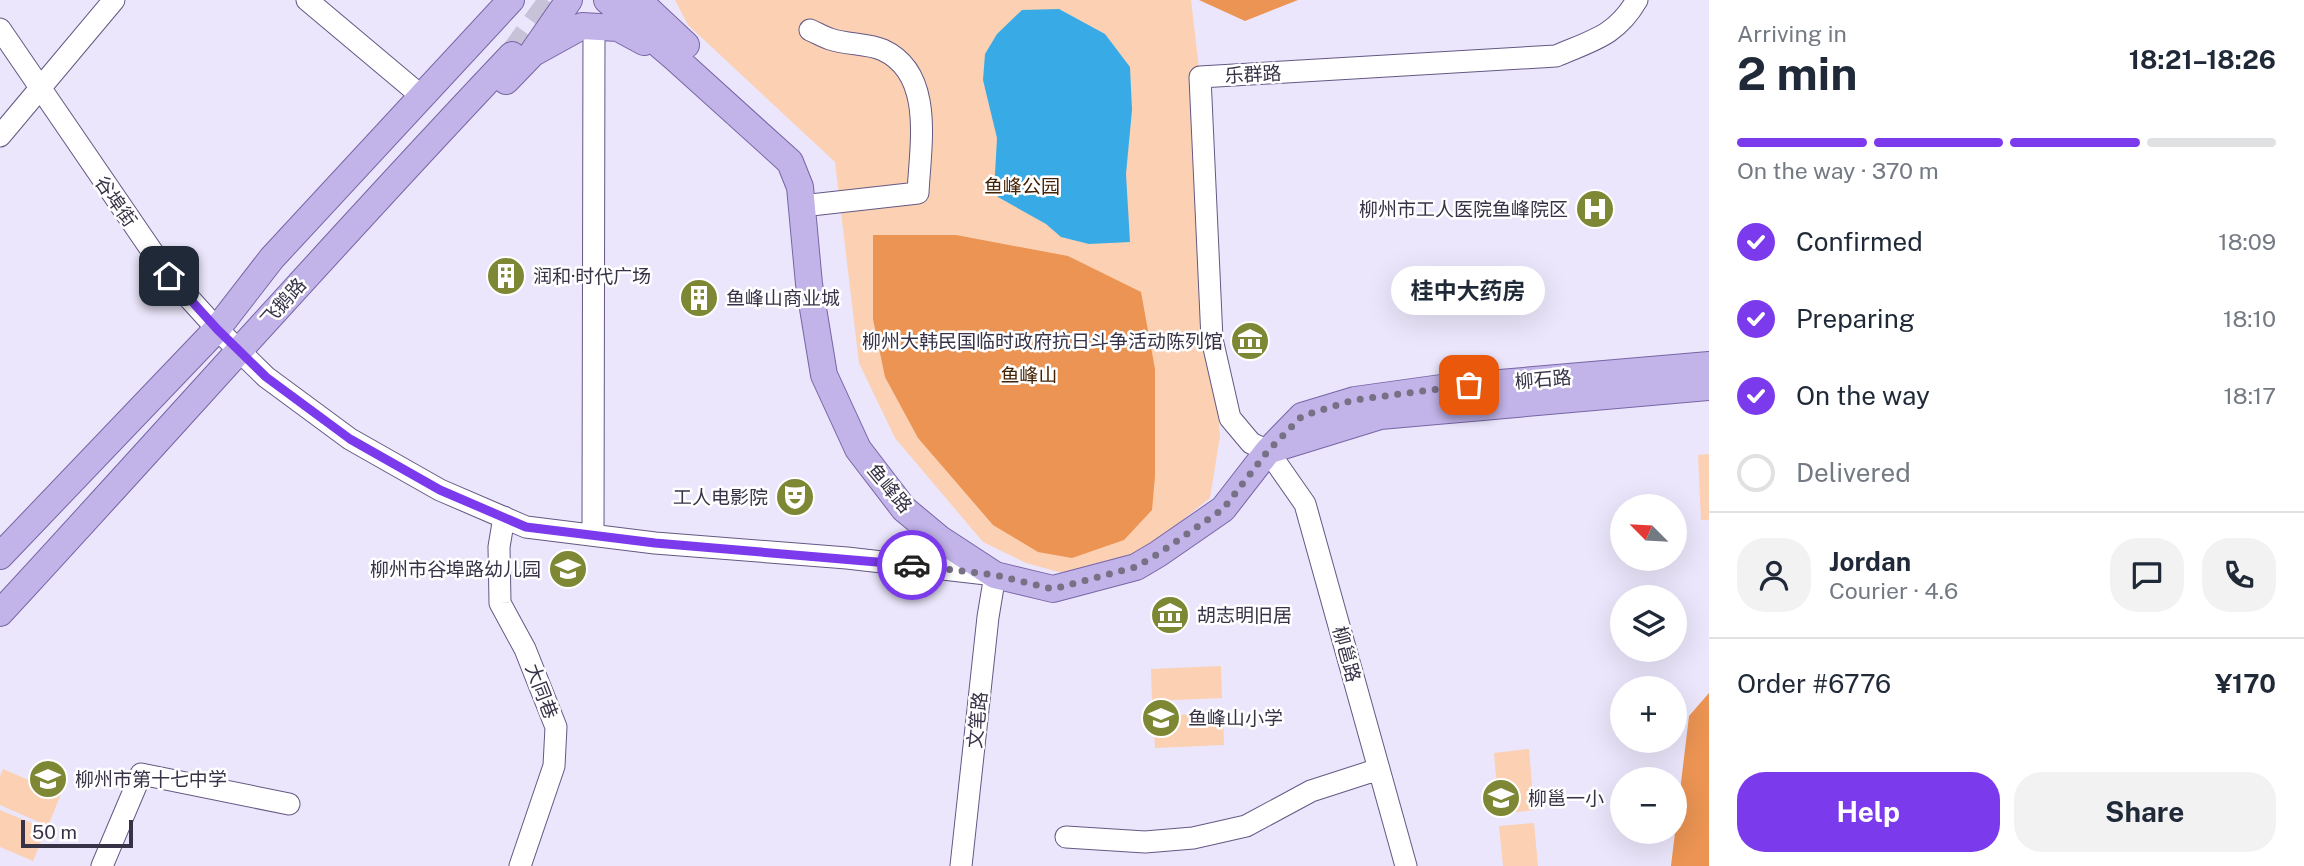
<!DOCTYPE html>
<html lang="en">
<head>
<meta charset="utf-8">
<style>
	body { margin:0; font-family:"Public Sans","Noto Sans SC",sans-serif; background:#f2f2f3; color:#1f2937; height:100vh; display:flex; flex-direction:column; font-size:26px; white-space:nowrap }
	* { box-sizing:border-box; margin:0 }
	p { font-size:23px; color:#747a83 }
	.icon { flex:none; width:38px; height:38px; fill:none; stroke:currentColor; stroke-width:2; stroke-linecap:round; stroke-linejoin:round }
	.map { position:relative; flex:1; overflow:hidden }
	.panel { display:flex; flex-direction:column; background:#fff; width:595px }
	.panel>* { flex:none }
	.needle { width:46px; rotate:294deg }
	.tools { position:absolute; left:1610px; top:494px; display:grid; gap:14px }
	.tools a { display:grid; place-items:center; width:77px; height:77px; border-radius:50%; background:#fff; box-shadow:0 7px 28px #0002; font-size:35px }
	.scale { position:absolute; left:21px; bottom:18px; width:112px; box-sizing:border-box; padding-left:7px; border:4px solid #373246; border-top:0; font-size:19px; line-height:24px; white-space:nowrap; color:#373246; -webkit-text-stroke:5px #fff; paint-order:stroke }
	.pin { position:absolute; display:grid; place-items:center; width:60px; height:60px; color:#fff; margin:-30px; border-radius:14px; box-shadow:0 4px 10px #0006 }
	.courier { position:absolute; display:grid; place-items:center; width:70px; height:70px; margin:-35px; border:5px solid #7c3aed; border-radius:50%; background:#fff; color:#222; box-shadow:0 2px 9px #0007 }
	.bubble { position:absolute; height:49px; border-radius:24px; background:#fff; box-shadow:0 7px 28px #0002; font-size:23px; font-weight:700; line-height:49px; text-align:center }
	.summary em { font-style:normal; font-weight:700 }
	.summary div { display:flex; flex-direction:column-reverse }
	.summary { display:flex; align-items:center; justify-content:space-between; height:119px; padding:0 28px }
	h1 { font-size:46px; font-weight:700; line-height:52px }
	.bar { display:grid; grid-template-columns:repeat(4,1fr); gap:10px 7px; align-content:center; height:84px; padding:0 28px }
	.bar i { height:9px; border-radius:5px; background:#e0e1e3 }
	.bar .active { background:#7c3aed }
	.bar p { grid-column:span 4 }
	.line { display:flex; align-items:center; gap:18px; padding:0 28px; border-top:2px solid #e0e1e3 }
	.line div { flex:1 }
	.round { display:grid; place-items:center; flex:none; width:74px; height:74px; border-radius:28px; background:#f2f2f3 }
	ol { padding:0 28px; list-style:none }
	li { display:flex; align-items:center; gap:21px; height:77px }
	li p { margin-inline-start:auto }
	li .icon { padding:7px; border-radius:50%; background:#7c3aed; color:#fff; stroke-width:4 }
	li:last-child { color:#747a83 }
	li i { width:38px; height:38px; border:4px solid #e0e1e3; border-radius:50% }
	.button { display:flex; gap:14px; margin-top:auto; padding:14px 28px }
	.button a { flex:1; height:80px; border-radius:28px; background:#7c3aed; color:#fff; font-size:28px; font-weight:700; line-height:80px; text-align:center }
	.button a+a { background:#f2f2f3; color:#1f2937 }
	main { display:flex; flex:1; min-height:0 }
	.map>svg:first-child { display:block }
</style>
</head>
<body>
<main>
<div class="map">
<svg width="1709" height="866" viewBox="0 0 1709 866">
	<rect width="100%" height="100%" fill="#ebe6fb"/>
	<!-- green -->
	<path fill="#fbd0b3" d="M 675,0 L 1191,0 L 1200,77 L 1212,339 L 1220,436 L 1210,498 L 1135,558 L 1066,574 L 1026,563 L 983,542 L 895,438 L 859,363 L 835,162 L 688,25 Z
		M 1709,454 L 1709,520 L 1701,520 L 1698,455 Z
		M 1221,666 L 1222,698 L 1152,701 L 1151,669 Z
		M 1223,713 L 1224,745 L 1155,748 L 1153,716 Z
		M 1529,749 L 1534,810 L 1499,814 L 1494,753 Z
		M 3,769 L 61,794 L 48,826 L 0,805 L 0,776 Z
		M 0,810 L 46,829 L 33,861 L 0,847 Z
		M 1534,823 L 1538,866 L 1503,866 L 1499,826 Z"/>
	<!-- forest -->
	<path fill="#eb9453" d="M 1199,0 L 1298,0 L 1245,21 Z
		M 873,235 L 956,235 L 1068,256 L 1141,292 L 1155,369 L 1155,476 L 1152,510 L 1124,540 L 1072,558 L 1038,552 L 993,525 L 918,438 L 885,377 L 873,319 Z
		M 1709,693 L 1709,866 L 1671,866 L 1689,716 Z"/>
	<!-- water -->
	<path fill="#38abe6" d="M 1059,9 L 1105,34 L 1130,67 L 1132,110 L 1126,174 L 1130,242 L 1089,244 L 1061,237 L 1046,224 L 998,197 L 995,174 L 997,138 L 983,80 L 985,54 L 997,34 L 1022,10 Z"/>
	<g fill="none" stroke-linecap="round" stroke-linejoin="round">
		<!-- major-tunnel -->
		<path stroke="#c7c2d7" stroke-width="26" stroke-dasharray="26 13" stroke-linecap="butt" d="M 512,55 L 552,0"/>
		<defs>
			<path id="minor" d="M 307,0 L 413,89
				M 0,29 L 169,276 L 217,329 L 266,377 L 350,439 L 440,490 L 526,527 L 655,543 L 847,558 L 995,575 L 988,617 L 961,866
				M 0,136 L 114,0
				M 802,206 L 918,193 C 920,147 935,74 883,50 C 867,43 847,45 830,39 C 824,37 817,33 810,30
				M 504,517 L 499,547 L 500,603 L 525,649 L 556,727 L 554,766 L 520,866
				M 593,535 L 594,27
				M 1066,837 L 1145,842 L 1193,838 L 1246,826 L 1311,791 L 1379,769
				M 102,866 L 141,774 L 289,804
				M 1406,866 L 1305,504 L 1268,451 L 1251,443 L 1230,418 L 1212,339 L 1200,77 L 1556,56 C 1593,40 1616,36 1637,0"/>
			<path id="major" d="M 607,0 L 675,58 L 790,162 L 800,187 L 809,284 L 824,375 L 858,449 L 904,509 L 940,539 L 995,575 L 1053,589 L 1136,567 L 1158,554 L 1223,509 L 1268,451 L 1302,416 L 1355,400 L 1441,388 L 1709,365
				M 638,0 L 686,45
				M 535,52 L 582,26 L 618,28 L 644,42
				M 506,81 L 531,55 L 569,0
				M 1273,449 L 1380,416 L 1709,387
				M 0,556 L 217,329 L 272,258 L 511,0
				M 0,613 C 171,428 338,238 512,55"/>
		</defs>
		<!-- minor casing -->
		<use href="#minor" stroke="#645884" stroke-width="23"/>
		<!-- major casing -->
		<use href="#major" stroke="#7765a6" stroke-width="28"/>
		<!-- minor -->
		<use href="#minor" stroke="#fff" stroke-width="21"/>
		<!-- major -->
		<use href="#major" stroke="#c2b3e8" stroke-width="26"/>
	</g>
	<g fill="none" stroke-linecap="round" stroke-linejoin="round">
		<!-- done -->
		<path stroke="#767185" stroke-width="7" stroke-dasharray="0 12.6" d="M 912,565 L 995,575 L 1053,589 L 1136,567 L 1158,554 L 1223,509 L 1268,451 L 1302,416 L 1354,400 L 1469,385"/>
		<!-- route -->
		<path stroke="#7c3aed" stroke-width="9" d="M 169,276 L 217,329 L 266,377 L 350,439 L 440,490 L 526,527 L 655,543 L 912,565"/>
	</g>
	<!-- icons -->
	<defs>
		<symbol id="hospital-disc" viewBox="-11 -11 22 22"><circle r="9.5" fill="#7d8734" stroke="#fff"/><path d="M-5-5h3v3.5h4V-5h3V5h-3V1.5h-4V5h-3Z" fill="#fff"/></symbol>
		<symbol id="building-disc" viewBox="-11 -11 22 22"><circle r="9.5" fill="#7d8734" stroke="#fff"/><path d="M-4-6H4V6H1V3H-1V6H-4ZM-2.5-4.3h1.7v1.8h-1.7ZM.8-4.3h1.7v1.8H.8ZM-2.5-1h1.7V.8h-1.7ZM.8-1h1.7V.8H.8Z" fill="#fff"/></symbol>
		<symbol id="museum-disc" viewBox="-11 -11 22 22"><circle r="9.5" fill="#7d8734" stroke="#fff"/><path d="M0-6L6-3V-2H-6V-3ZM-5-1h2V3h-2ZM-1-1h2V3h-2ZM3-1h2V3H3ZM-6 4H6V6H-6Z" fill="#fff"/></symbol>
		<symbol id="theatre-disc" viewBox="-11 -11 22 22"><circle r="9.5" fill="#7d8734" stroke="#fff"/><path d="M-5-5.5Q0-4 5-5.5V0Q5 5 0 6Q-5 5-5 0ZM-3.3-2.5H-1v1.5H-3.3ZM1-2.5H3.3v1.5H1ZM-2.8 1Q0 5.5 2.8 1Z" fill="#fff"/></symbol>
		<symbol id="school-disc" viewBox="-11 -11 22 22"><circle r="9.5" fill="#7d8734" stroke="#fff"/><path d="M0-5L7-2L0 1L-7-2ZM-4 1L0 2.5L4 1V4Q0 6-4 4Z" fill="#fff"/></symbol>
	</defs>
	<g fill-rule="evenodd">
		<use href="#hospital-disc" x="1573" y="187" width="44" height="44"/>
		<use href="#building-disc" x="484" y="254" width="44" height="44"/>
		<use href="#building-disc" x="677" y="276" width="44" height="44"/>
		<use href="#museum-disc" x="1228" y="319" width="44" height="44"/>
		<use href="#theatre-disc" x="773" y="475" width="44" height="44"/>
		<use href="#school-disc" x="546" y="547" width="44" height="44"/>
		<use href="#museum-disc" x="1148" y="593" width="44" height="44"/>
		<use href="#school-disc" x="1139" y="696" width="44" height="44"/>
		<use href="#school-disc" x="26" y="757" width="44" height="44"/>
		<use href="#school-disc" x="1479" y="776" width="44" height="44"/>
	</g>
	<g text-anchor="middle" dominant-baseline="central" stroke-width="5" stroke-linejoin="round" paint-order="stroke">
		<!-- street labels -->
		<g font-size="19" fill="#373246" stroke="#fff">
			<text transform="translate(1253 74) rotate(-3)">乐群路</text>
			<text transform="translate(116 201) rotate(55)">谷埠街</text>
			<text transform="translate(283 302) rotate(-48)">飞鹅路</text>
			<text transform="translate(1543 379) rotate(-5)">柳石路</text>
			<text transform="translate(890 488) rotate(50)">鱼峰路</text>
			<text transform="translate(1347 654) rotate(75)">柳邕路</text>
			<text transform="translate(542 691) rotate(69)">大同巷</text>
			<text transform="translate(977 720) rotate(-84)">文笔路</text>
		</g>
		<!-- park labels -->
		<g font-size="19" fill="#442205" stroke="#fff">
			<text x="1022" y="186">鱼峰公园</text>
			<text x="1029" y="375">鱼峰山</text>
		</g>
		<!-- poi labels -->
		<g font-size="19" fill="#373246" stroke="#fff" text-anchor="start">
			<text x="1568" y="209" text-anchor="end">柳州市工人医院鱼峰院区</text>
			<text x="533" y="276">润和·时代广场</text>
			<text x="726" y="298">鱼峰山商业城</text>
			<text x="1223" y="341" text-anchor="end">柳州大韩民国临时政府抗日斗争活动陈列馆</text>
			<text x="768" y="497" text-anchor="end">工人电影院</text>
			<text x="541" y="569" text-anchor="end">柳州市谷埠路幼儿园</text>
			<text x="1197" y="615">胡志明旧居</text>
			<text x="1188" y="718">鱼峰山小学</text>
			<text x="75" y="779">柳州市第十七中学</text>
			<text x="1528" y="798">柳邕一小</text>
		</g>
	</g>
</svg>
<div class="tools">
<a><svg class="needle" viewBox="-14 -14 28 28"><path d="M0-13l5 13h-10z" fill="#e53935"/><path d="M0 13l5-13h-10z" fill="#747a83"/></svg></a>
<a><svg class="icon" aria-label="layers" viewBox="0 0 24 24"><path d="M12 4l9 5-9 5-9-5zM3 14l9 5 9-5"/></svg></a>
<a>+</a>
<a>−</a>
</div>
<div class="scale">50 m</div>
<div class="pin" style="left:1469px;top:385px;background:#ea580c"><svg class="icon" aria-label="bag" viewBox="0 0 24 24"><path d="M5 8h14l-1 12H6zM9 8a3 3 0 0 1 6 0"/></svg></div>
<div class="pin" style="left:169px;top:276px;background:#1f2937"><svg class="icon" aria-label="home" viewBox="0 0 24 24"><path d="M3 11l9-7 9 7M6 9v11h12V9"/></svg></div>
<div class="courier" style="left:912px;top:565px"><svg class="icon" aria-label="car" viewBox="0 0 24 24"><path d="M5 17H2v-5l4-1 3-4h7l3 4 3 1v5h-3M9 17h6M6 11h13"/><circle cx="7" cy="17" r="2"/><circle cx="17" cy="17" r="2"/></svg></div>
<div class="bubble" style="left:1391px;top:266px;width:154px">桂中大药房</div>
</div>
<section class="panel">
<div class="summary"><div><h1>2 min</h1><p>Arriving in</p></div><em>18:21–18:26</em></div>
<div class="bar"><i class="active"></i><i class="active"></i><i class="active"></i><i></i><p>On the way · 370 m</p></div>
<ol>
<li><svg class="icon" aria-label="check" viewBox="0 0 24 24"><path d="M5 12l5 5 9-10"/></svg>Confirmed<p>18:09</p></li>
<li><svg class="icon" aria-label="check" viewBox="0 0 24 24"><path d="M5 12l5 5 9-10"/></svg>Preparing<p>18:10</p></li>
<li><svg class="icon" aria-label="check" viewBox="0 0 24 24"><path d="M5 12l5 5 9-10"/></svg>On the way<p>18:17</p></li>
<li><i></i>Delivered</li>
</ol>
<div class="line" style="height:126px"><a class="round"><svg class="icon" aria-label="person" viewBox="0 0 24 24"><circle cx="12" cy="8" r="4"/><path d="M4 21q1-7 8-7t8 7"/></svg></a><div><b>Jordan</b><p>Courier · 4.6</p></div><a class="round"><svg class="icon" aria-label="chat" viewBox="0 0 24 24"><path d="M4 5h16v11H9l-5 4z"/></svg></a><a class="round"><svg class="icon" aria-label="phone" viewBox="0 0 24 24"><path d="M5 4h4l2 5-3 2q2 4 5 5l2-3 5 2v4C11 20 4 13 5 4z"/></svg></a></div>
<div class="line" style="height:91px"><div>Order #6776</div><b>¥170</b></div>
<div class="button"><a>Help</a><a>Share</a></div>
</section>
</main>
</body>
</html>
